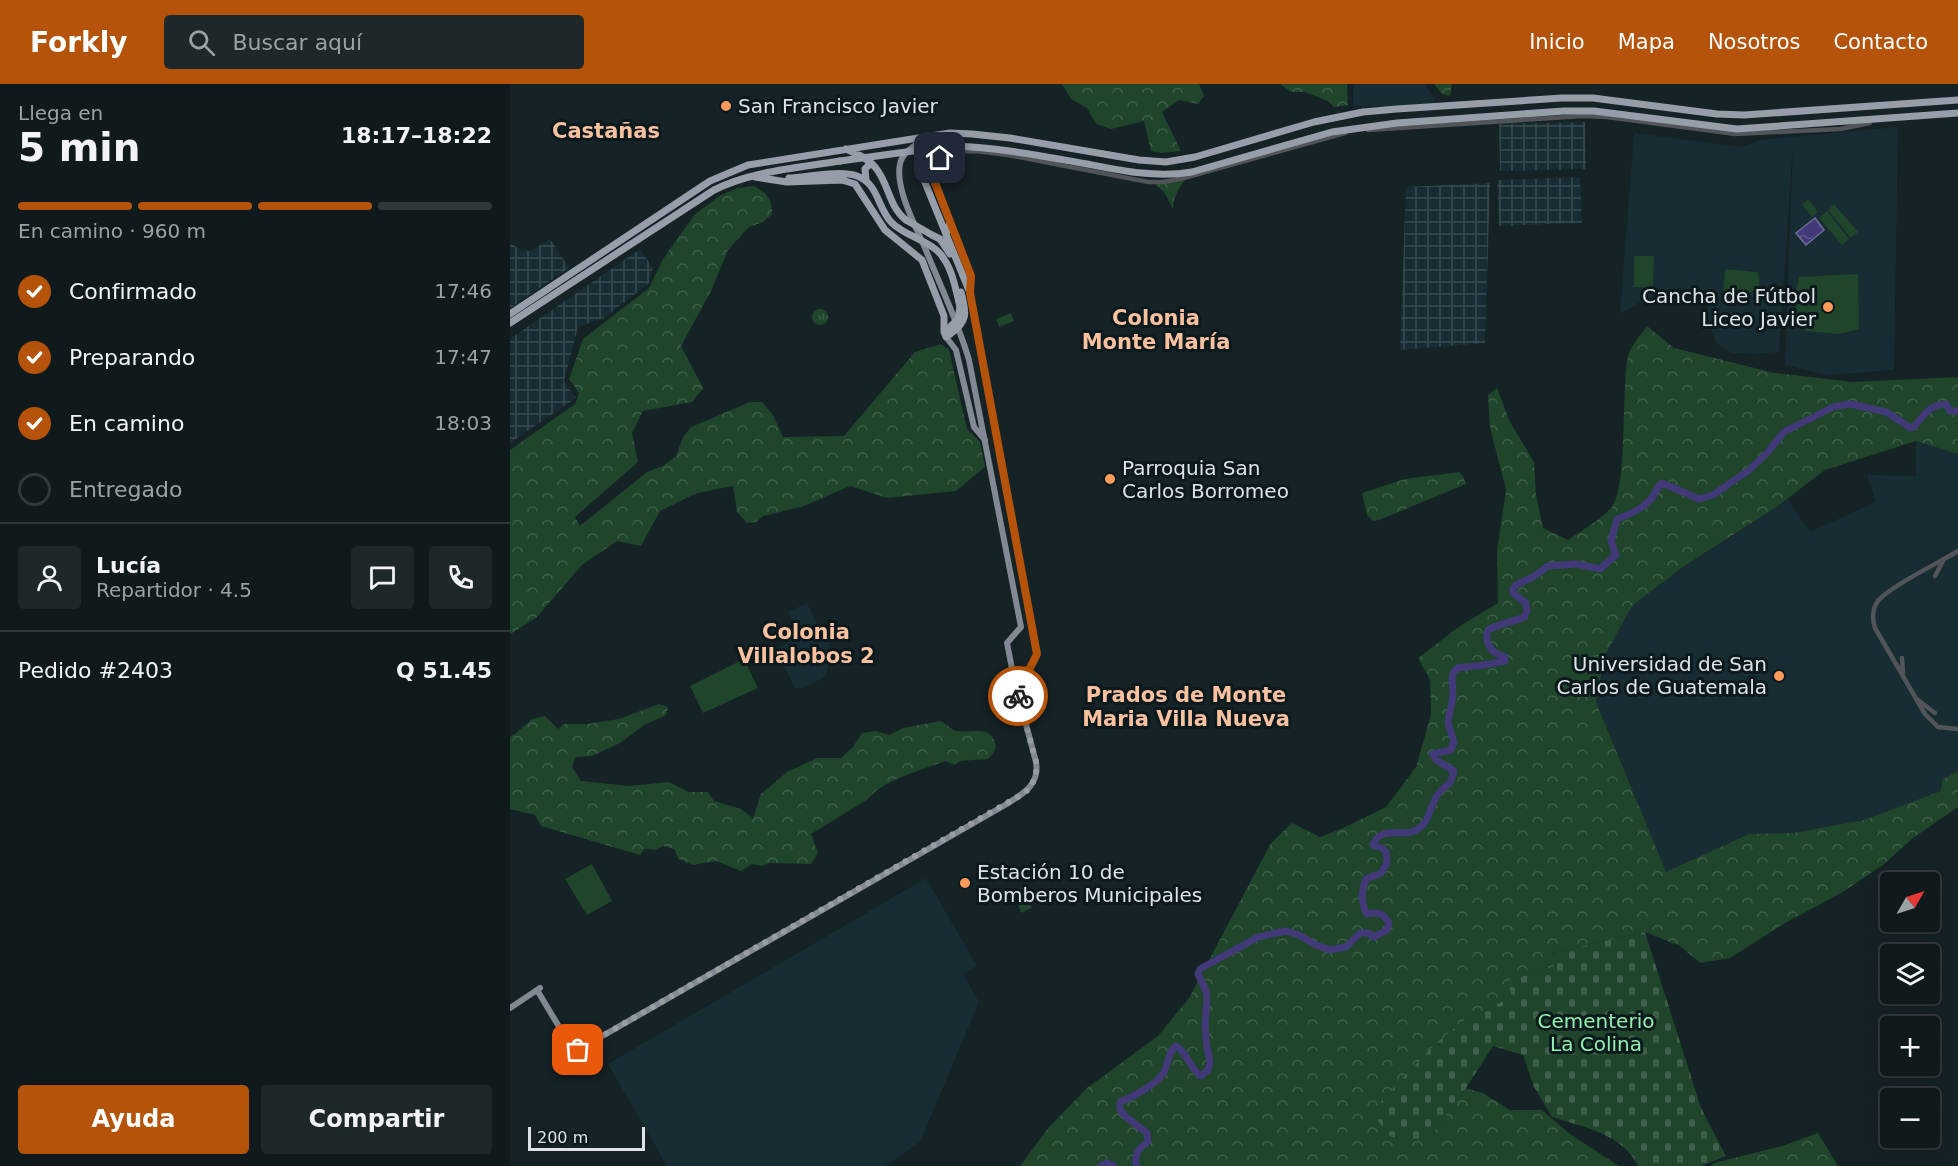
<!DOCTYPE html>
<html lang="es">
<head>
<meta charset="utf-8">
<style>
	body { margin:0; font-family:"DejaVu Sans",sans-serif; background:#1e2729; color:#f1f3f6; height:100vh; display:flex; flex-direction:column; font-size:22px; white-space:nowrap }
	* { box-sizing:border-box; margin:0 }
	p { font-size:20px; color:#9ca1a3 }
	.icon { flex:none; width:33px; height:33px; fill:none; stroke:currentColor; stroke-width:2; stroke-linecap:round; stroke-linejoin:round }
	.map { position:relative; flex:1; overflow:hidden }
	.side { display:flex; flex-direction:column; background:#101a1c; width:510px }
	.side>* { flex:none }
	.needle { width:39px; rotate:51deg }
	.fabs { position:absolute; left:1370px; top:788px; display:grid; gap:12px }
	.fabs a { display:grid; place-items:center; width:60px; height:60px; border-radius:6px; background:#101a1c; box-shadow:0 6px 24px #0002,0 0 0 2px #30383b; font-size:30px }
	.scale { position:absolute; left:18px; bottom:15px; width:117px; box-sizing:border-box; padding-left:6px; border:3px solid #dce4e7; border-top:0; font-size:16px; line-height:21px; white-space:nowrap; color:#dce4e7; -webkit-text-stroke:4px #0c191d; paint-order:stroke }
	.pin { position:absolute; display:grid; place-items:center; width:51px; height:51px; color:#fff; margin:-26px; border-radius:12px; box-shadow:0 3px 9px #0006 }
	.courier { position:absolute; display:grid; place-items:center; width:60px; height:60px; margin:-30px; border:4px solid #b45309; border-radius:50%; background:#fff; color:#222; box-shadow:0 2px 8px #0007 }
	.summary em { font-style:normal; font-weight:700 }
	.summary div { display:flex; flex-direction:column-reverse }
	.summary { display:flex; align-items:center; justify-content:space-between; height:102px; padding:0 18px }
	h1 { font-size:39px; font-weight:700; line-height:45px }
	.bar { display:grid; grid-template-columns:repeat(4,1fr); gap:9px 6px; align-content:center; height:72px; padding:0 18px }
	.bar i { height:8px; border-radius:4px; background:#30383b }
	.bar .current { background:#b45309 }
	.bar p { grid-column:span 4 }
	.line { display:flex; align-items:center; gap:15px; padding:0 18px; border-top:2px solid #30383b }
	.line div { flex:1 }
	.round { display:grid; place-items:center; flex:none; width:63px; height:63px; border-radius:6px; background:#1e2729 }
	ol { padding:0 18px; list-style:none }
	li { display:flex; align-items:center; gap:18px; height:66px }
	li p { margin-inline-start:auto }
	li .icon { padding:6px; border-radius:50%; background:#b45309; color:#fff; stroke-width:4 }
	li:last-child { color:#9ca1a3 }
	li i { width:33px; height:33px; border:3px solid #30383b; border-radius:50% }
	.action { display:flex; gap:12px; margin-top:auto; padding:12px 18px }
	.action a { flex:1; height:69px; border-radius:6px; background:#b45309; color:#fff; font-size:24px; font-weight:700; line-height:69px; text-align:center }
	.action a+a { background:#1e2729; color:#f1f3f6 }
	header { display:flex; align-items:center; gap:36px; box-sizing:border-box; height:84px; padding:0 30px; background:#b45309; color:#fff }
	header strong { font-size:28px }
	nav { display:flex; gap:33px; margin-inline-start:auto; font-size:21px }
	.search { width:420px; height:54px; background:#1e2729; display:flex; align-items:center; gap:15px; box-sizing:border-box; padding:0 21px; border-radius:6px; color:#9ca1a3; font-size:22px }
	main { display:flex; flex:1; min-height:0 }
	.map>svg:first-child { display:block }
</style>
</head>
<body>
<header>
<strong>Forkly</strong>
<div class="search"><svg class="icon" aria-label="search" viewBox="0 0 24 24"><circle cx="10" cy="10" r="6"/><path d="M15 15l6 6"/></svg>Buscar aquí</div>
<nav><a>Inicio</a><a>Mapa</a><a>Nosotros</a><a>Contacto</a></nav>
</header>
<main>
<section class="side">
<div class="summary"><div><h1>5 min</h1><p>Llega en</p></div><em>18:17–18:22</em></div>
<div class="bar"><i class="current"></i><i class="current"></i><i class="current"></i><i></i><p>En camino · 960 m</p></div>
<ol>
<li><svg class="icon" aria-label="check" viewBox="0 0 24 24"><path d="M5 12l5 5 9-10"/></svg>Confirmado<p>17:46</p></li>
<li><svg class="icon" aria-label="check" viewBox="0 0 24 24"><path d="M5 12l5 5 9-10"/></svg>Preparando<p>17:47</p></li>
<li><svg class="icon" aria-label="check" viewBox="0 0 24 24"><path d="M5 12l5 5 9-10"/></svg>En camino<p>18:03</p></li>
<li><i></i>Entregado</li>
</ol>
<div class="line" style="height:108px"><a class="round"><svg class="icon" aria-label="person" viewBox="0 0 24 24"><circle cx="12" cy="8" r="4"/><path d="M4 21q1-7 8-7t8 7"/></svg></a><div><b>Lucía</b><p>Repartidor · 4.5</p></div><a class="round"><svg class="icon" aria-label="chat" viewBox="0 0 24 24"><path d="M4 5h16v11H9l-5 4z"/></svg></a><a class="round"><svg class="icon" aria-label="phone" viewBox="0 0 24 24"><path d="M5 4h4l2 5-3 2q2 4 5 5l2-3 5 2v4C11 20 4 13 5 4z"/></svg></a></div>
<div class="line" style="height:78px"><div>Pedido #2403</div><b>Q 51.45</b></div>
<div class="action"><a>Ayuda</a><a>Compartir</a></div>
</section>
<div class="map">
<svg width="1448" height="1082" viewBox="0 0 1448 1082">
	<defs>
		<pattern id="industrial-grid" width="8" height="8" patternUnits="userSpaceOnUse" patternTransform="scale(1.5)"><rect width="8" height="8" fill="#182d33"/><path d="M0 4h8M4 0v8" fill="none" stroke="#394b51"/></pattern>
		<pattern id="grass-tufts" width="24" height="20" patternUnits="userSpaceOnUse" patternTransform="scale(1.5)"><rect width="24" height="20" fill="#1f452b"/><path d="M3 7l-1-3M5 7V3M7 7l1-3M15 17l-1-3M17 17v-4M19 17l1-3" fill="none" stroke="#3f604a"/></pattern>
		<pattern id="forest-crowns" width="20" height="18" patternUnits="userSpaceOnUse" patternTransform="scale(1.5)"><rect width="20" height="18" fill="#1f452b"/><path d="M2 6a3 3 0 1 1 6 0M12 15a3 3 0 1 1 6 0" fill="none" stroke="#3f604a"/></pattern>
		<pattern id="cemetery-stones" width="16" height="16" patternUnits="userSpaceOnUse" patternTransform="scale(1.5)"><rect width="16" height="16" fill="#1f452b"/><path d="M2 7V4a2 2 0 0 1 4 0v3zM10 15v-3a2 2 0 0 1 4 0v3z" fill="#3f604a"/></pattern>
		<pattern id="water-ripples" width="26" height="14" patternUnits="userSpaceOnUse" patternTransform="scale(1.5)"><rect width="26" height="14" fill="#413978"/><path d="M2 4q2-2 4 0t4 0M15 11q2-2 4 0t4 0" fill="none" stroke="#5c568b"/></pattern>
	</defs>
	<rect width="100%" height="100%" fill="#152226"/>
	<!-- built -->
	<path fill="#182d33" d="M 843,0 L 915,0 L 924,14 L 924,23 L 843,22 Z
		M 1388,43 L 1384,286 L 1317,291 L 1275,281 L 1283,60 L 1269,268 L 1243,270 L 1222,269 L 1207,260 L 1199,241 L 1196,216 L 1170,204 L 1137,214 L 1110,230 L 1124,49 L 1232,63 L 1250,56 Z
		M 1406,357 L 1448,370 L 1448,687 L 1432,696 L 1431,707 L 1354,736 L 1283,749 L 1239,750 L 1156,789 L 1086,618 L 1095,571 L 1122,522 L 1173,483 L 1226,450 L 1277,415 L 1300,448 L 1366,418 L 1357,391 L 1406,392 Z
		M 297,519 L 308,541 L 289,549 L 278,528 Z
		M 326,537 L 325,546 L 323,546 L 317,575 L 320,576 L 316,590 L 311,595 L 291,605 L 285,604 L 265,565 Z
		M 416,794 L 467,882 L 453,890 L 469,918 L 410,1058 L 375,1082 L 157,1082 L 98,980 Z"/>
	<!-- industrial -->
	<path fill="url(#industrial-grid)" d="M 1075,38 L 1076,85 L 990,87 L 989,40 Z
		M 1070,93 L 1072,139 L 989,142 L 987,96 Z
		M 980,99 L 975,259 L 890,266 L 896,103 Z
		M 40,155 L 59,184 L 0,224 L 0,159 L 11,166 L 21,167 Z
		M 130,165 L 143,184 L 139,199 L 94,234 L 68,243 L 54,297 L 66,314 L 0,359 L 0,255 Z"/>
	<!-- grass -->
	<path fill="url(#grass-tufts)" d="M302 233a8 8 0 1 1 16 0a8 8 0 1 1-16 0Z"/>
	<!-- forest -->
	<path fill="url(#forest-crowns)" d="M 552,0 L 689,0 L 694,12 L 688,20 L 669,16 L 652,28 L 671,67 L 651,69 L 641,67 L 634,37 L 601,45 L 586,40 L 577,24 L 561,15 Z
		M 770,0 L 837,0 L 838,21 L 824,23 L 818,17 L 795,8 L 781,8 Z
		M 924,0 L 942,0 L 940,12 L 932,10 Z
		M 675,96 C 668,105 663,114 663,125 L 654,108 L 645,100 Z
		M 244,102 C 257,109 262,115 262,130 L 253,138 L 239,143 L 218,166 L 202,205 L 171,262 L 193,304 L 182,318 L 133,327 L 122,349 L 128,378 L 65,433 L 70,442 L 137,388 L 153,382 L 166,372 L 173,353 L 181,343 L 240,318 L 252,318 L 263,331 L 273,353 L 334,352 L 405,268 L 431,260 L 439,266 L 457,345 L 470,358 L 475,383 L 446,407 L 377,414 L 340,402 L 294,422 L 253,432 L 246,438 L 237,439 L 227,428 L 223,402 L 187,409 L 150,427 L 131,462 L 107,457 L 72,481 L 26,534 L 0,550 L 0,366 L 65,320 L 69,309 L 59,295 L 73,255 L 139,204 L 153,175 L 185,130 L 211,111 L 228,104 Z
		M 1137,242 L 1164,264 L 1265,289 L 1342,298 L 1448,293 L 1448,370 L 1406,357 L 1315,386 L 1265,424 L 1173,483 L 1122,522 L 1095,571 L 1086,618 L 1156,788 L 1239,750 L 1283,749 L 1354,736 L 1431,707 L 1432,696 L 1448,687 L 1448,723 L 1403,754 L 1373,781 L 1331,809 L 1275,839 L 1220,874 L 1190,879 L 1170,862 L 1135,848 L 1042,869 L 1045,883 L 999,897 L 1003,913 L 956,935 L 920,1052 L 956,1004 L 973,1009 L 1000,1026 L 1032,1026 L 1060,1050 L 1109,1082 L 510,1082 L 539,1043 L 577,1004 L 648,952 L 679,914 L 761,759 L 782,739 L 810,753 L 831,745 L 876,723 L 906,683 L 921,631 L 920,596 L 908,574 L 950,542 L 988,519 L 987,466 L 996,406 L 980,343 L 978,311 L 987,304 L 1000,338 L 1024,378 L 1026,411 L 1033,444 L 1058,456 C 1071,447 1092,435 1102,423 C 1118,402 1111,305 1118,273 C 1120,262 1131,251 1137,242 Z
		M 949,388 L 953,392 L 956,400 L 869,436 L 863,437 L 857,431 L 852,409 L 895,395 Z
		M 149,620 L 158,623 L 156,631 L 134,641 L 110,659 L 82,672 L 66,673 L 62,683 L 71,697 L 119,702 L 159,698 L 179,708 L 198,708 L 204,717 L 231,725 L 243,734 L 251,710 L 277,688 L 307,674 L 331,674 L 343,663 L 352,649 L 366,647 L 379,651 L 393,644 L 431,637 C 436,640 442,646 447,647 C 460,650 480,640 485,659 C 487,666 483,670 478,675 L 450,677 L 445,681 L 435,677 C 412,686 373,696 358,715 L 301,750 L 308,769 L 301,780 L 259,779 L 252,782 L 242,780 L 231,787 L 206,777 L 183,781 L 169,775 L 164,765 L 153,762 L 146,766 L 135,765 L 130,771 L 31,742 L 25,731 L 0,725 L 0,653 L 5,650 L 22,635 L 35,632 L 48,645 L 54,640 L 77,640 L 109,635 Z
		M 1308,1049 L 1328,1082 L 1201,1082 L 1204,1079 L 1272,1062 Z"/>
	<!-- cemetery -->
	<path fill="url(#cemetery-stones)" d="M 1135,848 L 1191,1024 L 1216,1072 L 1191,1082 L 1128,1082 C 1113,1050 1073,1043 1042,1033 L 1024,1003 L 1013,971 L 983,962 L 956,1004 L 920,1053 L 898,1059 L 880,1052 L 861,1028 L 925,960 L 956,935 L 1002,913 L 998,897 L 1044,883 L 1042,869 Z"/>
	<!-- pitch -->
	<path fill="#1f452b" d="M 1298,115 L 1308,128 L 1302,133 L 1292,121 Z
		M 1324,120 L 1348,148 L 1341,154 L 1318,126 Z
		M 1317,127 L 1339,155 L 1332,161 L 1309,134 Z
		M 1124,172 L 1144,172 L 1143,204 L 1124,203 Z
		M 1215,185 L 1248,188 L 1250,204 C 1238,212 1227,210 1213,209 Z
		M 1348,190 L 1349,245 L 1328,250 L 1295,247 C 1283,233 1285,211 1289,193 Z
		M 501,229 L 504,237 L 489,243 L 486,235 Z
		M 234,575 L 248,604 L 193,629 L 180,602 Z
		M 82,780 L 102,817 L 77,831 L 55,795 Z
		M 511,803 L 522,823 L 512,829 L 501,809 Z"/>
	<!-- water -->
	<path fill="url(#water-ripples)" stroke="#706c99" stroke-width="1.5" d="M 1305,134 L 1314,146 L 1296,161 L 1286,149 Z"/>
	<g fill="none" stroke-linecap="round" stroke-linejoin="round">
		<!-- river -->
		<path stroke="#413978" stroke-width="7" d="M 591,1082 L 597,1079 L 604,1082
			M 627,1082 C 623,1072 629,1063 638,1058 L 637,1049 L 615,1032 L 610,1025 L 610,1018 C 624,1012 646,1002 654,988 C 659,979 657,969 666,962 C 677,968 680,985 691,992 L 698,986 L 700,978 L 697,963 L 695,942 L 697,915 L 696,907 L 688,890 L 690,885 L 748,853 L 776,847 L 789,851 L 806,861 L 820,866 L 836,863 L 850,849 L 858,849 L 864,853 L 877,846 L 879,839 C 872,828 869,828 857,830 C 851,819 851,807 856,795 L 871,789 L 877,779 L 876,768 L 872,764 L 863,761 C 871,741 891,753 904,747 C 922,739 918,722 929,709 C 938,697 939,706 944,687 L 926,676 L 923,670 L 941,666 L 944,658 L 938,639 L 943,612 L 942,593 L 944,587 L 950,583 C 959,584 985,579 995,577 L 995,573 C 981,570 974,558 978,546 C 990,539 1002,539 1014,533 L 1017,527 L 1016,519 L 1003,509 L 1003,505 L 1006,501 L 1023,493 L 1038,482 L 1067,480 L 1090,485 L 1106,471 L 1101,457 L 1107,435 C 1120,431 1137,422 1144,411 C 1147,405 1147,403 1152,399 L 1189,415 L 1203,411 L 1239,386 L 1257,369 L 1274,348 L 1323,323 L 1341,320 L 1376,328 L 1401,344 L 1404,343 C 1413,332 1420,320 1436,320 L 1440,327 L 1448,327"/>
		<!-- minor -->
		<path stroke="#515459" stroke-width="4.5" d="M 858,46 L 1073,32 L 1097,33 L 1225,50 L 1330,45 L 1360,39
			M 442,68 L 466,67 L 498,71 L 638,98 L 653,98 L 674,94 L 835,49
			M 1448,467 C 1430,478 1379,503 1368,517 C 1362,525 1362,536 1365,544 L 1415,630 L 1428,643 L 1448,645
			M 1425,492 L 1433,477
			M 1392,574 L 1393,589
			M 1408,616 L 1425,629"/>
		<!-- major -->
		<path stroke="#818992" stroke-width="6" d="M 436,71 L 425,79 L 422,91 L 461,192 L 460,209 L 527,570 L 520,584 L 504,595
			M 436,253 L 446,266 L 464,343 L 475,356
			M 27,906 L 60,961 L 68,966 L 495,721 C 513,710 530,701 526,678 L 504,595 L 497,559 L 511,543 L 459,276 C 448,238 430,201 415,164 C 405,141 385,104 390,80 C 392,68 407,60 416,54
			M 0,924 L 30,904"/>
		<!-- highway -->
		<path stroke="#959ea9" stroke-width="7" d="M 440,62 C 487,63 531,72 577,80 C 613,87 646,94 682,88 L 822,48 L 887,39 L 1054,27 L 1084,27 L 1227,45 L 1448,29
			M 446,63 C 426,71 418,73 414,96 L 460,209
			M 336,65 C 346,70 358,74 365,83 C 379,99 378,122 396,136
			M 245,93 L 277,98 L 332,96 L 345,100 L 375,146 L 412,176 L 434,232 L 434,248 L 436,253 L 440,250
			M 279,94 C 298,93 330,86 347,92 C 369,100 367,124 382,139 C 396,153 425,158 434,175 C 443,188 446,207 450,223
			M 356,96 L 355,85 L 361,79
			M 422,151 L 430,155 L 440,170
			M 436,151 L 440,139
			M 0,230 L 200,97 L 238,81 L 440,49 L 462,50 L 500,54 L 629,76 L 656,78 L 685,73 L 804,38 L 853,28 L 887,25 L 1052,14 L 1083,14 L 1207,30 L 1234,31 L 1448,16
			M 0,239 L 204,106 C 242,87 288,84 330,77"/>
		<!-- highway-bridge -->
		<path stroke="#959ea9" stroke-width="7" d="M 330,77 L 440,62
			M 396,136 L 422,151
			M 438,245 L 448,235 L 450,223
			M 440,250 C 459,237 456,228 451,208"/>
	</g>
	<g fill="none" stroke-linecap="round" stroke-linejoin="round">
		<!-- done -->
		<path stroke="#96a0a3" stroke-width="6" stroke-dasharray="0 10.8" d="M 68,966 L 516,708 L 525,695 L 527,681 L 508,612"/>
		<!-- route -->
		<path stroke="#b45309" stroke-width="8" d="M 430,74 L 425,80 L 422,91 L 461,192 L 460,209 L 527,570 L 520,584 L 504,595 L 508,612"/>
	</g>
	<!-- markers -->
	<g fill="#ff9b5a" stroke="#0c191d" stroke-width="2">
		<circle cx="216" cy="22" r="6"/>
		<circle cx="1318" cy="223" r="6"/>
		<circle cx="600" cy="395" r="6"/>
		<circle cx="1269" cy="592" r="6"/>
		<circle cx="455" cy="799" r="6"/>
	</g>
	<g text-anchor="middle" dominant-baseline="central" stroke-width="6" stroke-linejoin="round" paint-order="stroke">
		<!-- poi labels -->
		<g font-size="20" fill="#dce4e7" stroke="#0c191d" text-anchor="start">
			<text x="228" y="22">San Francisco Javier</text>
			<text x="1306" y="212" text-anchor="end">Cancha de Fútbol<tspan x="1306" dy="23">Liceo Javier</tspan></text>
			<text x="612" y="384">Parroquia San<tspan x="612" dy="23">Carlos Borromeo</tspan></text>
			<text x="1257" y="580" text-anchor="end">Universidad de San<tspan x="1257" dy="23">Carlos de Guatemala</tspan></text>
			<text x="467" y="788">Estación 10 de<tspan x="467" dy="23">Bomberos Municipales</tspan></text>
		</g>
		<!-- park labels -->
		<g font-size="20" fill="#8ff0ac" stroke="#0c191d">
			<text x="1086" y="937">Cementerio<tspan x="1086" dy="23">La Colina</tspan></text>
		</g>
		<!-- neighbourhood labels -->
		<g font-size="21" font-weight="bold" fill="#fac19f" stroke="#0c191d">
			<text x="96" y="47">Castañas</text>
			<text x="646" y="234">Colonia<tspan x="646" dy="24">Monte María</tspan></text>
			<text x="296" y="548">Colonia<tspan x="296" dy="24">Villalobos 2</tspan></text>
			<text x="676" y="611">Prados de Monte<tspan x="676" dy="24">Maria Villa Nueva</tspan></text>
		</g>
	</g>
</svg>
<div class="fabs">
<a><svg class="needle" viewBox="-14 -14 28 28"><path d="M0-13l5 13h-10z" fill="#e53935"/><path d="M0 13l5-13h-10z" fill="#9ca1a3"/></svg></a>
<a><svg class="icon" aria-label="layers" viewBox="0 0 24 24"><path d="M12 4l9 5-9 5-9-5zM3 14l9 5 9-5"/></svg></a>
<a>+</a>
<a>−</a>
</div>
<div class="scale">200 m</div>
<div class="pin" style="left:68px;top:966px;background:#ea580c"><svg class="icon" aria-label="bag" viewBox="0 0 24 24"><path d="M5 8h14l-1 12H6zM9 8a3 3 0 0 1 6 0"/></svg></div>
<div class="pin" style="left:430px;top:74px;background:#1f2937"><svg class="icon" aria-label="home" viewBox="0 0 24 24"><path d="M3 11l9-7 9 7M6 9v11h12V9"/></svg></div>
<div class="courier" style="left:508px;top:612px"><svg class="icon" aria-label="bike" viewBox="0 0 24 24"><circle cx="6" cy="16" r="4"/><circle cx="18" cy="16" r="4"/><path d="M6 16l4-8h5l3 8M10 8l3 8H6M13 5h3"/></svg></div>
</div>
</main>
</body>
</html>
